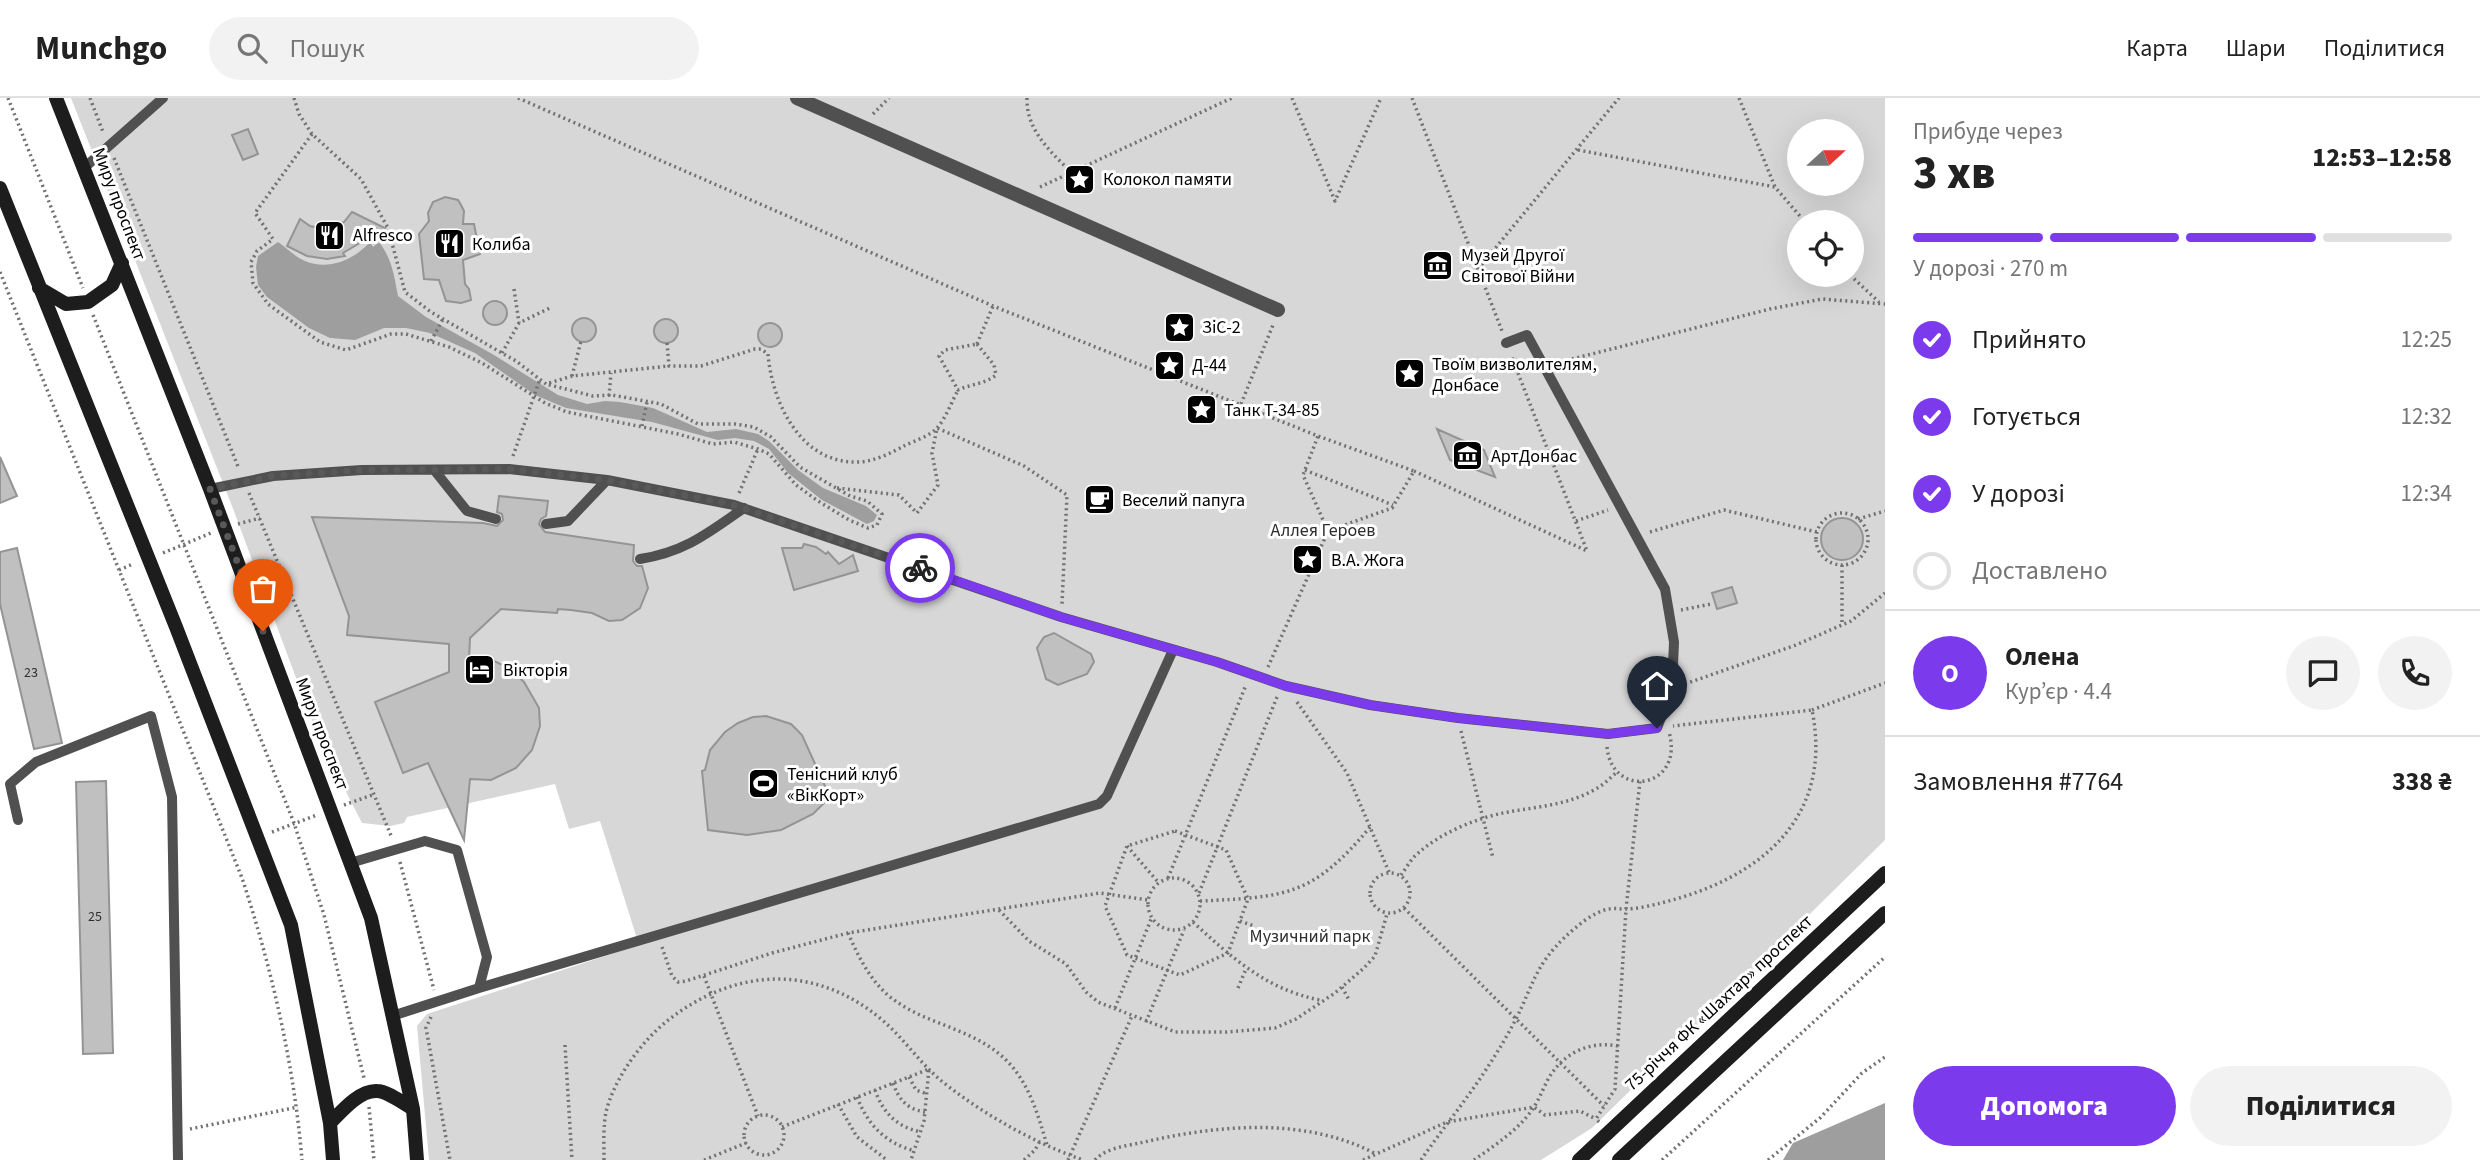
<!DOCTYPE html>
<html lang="uk">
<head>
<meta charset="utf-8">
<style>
	body { margin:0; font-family:"Source Sans 3",sans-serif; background:#f2f2f2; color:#222; height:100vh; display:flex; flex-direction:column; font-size:26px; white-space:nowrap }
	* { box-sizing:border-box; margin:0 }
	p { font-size:23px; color:#767676 }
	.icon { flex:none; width:38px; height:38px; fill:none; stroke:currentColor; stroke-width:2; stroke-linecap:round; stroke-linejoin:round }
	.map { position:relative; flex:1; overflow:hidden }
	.panel { display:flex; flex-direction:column; background:#fff; width:595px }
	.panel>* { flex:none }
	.needle { width:46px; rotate:69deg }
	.tools { position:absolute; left:1787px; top:21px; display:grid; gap:14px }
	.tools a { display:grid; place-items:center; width:77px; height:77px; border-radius:50%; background:#fff; box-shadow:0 7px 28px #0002; font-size:35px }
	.pin { position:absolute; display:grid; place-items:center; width:60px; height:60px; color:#fff; margin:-72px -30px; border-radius:50% 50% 50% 0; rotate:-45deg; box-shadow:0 0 7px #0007 }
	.pin .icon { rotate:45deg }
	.courier { position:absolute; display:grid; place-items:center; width:70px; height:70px; margin:-35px; border:5px solid #7c3aed; border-radius:50%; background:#fff; color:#222; box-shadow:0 2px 9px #0007 }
	.overview em { font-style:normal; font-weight:800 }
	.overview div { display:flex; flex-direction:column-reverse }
	.overview { display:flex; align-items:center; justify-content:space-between; height:119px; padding:0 28px }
	h1 { font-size:46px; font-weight:800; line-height:52px }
	.bar { display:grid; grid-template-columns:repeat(4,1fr); gap:10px 7px; align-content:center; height:84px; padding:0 28px }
	.bar i { height:9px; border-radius:5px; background:#e0e0e0 }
	.bar .active { background:#7c3aed }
	.bar p { grid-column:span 4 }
	.line { display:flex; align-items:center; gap:18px; padding:0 28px; border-top:2px solid #e0e0e0 }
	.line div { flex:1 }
	.round { display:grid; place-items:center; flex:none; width:74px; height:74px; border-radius:37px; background:#f2f2f2 }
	ol { padding:0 28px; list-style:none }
	li { display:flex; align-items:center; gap:21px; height:77px }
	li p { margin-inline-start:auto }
	li .icon { padding:7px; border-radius:50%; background:#7c3aed; color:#fff; stroke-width:4 }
	li:last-child { color:#767676 }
	li i { width:38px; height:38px; border:4px solid #e0e0e0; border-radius:50% }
	.action { display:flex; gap:14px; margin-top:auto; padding:14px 28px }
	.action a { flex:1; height:80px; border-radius:42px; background:#7c3aed; color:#fff; font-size:28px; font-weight:800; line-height:80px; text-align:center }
	.action a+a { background:#f2f2f2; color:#222 }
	header { display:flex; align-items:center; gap:42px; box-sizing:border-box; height:98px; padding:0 35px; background:#fff; border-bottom:2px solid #e0e0e0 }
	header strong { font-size:33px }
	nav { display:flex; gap:38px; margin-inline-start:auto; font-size:24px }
	.search { width:490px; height:63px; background:#f2f2f2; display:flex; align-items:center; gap:18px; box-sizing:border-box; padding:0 24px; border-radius:38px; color:#767676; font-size:26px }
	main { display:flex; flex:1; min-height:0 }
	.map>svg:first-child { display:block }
</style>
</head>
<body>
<header>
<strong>Munchgo</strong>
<div class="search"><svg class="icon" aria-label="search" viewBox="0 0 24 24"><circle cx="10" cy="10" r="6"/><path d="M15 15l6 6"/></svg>Пошук</div>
<nav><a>Карта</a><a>Шари</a><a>Поділитися</a></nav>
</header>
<main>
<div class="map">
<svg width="1885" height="1062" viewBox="0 0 1885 1062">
	<rect width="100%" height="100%" fill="#fff"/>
	<!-- green -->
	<path fill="#d7d7d7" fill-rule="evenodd" d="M 71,0 L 1885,0 L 1885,742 L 1592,1030 L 1541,1062 L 429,1062 L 417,928 L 427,916 L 639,847 L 600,723 L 569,731 L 555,686 L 407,719 L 404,725 L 390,728 L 362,725 L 318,639 L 232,408 ZM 1799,33 L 1852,33 L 1852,86 L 1799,86 ZM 1799,124 L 1852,124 L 1852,177 L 1799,177 Z"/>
	<!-- water -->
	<path fill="#9e9e9e" d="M 278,144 C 287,150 295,159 305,163 C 328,173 354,162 370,144 L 373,149 L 379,144 C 392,161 394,177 398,198 L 426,219 L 494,257 L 558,297 L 587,306 L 605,303 L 620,304 L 653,310 L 707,334 L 736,331 L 758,336 L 769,343 L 798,372 L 823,390 L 866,408 L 877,417 L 874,423 L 867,426 L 822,402 L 788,375 L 769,351 L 754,343 L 735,340 L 718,342 L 652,324 L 566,310 L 535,297 L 475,255 L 430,235 L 406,230 L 384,230 L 355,242 L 330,240 L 309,230 L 267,199 L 258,187 L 256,169 L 258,158 Z
		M 1885,1005 L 1885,1062 L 1783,1062 L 1793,1045 Z"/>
	<!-- building -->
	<path fill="#c0c0c0" stroke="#949494" stroke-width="2" d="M 248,31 L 258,56 L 243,62 L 232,37 Z
		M 445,99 L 458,102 L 461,107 L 464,113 L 463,126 L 474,126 L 480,156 L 463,162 L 465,186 L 469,191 L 471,202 L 461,205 L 446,203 L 439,182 L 424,181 L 419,136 L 429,123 L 428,115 L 433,104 Z
		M 352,114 L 385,130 L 343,155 L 345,158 L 327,161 L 307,158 L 287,148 L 300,121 L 310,128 L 320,130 L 335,128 L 344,124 Z
		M483 215a12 12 0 1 1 24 0a12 12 0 1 1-24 0Z
		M572 232a12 12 0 1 1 24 0a12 12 0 1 1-24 0Z
		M654 233a12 12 0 1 1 24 0a12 12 0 1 1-24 0Z
		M758 237a12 12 0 1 1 24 0a12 12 0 1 1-24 0Z
		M 1437,331 L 1484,352 L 1495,379 L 1450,362 Z
		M 0,359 L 17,398 L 0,405 Z
		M 499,398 L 548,403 L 546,418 L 541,421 L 539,426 L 545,434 L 634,447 L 633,463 L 637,468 L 642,468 L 648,490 L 640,510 L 622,522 L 609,523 L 592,515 L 571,512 L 558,511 L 557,515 L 501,511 L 470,540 L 469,562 L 490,561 L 509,570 L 524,584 L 539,610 L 540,628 L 532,652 L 516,670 L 491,682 L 470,681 L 464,742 L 428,665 L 403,675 L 375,604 L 449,574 L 449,546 L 347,537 L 349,518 L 312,419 L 483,425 L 497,428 L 503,422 L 502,416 L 497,414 Z
		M1821 441a21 21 0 1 1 42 0a21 21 0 1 1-42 0Z
		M 804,446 L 816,449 L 826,456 L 828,454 L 839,466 L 853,457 L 858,473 L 794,492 L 782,450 L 802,450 Z
		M 17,450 L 62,645 L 34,651 L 0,506 L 0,454 Z
		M 1732,489 L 1737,505 L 1717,511 L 1712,495 Z
		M 1054,535 L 1091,556 L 1094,564 L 1087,576 L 1058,587 L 1046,581 L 1037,550 L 1044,539 Z
		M 766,618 L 791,626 L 802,637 L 830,699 L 813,716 L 781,732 L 747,737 L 708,732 L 702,673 L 705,672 L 710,652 L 725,634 L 738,625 L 753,619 Z
		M 106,683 L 113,955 L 83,956 L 76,684 Z"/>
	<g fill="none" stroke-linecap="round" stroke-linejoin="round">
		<!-- path -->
		<path stroke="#727272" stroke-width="3.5" stroke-dasharray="2 3.5" stroke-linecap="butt" d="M 8,0 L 83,190
			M 90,0 L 103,34
			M 294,0 L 299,16 L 312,36 L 361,81 L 388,130 L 405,194 L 431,214 L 516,263 L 546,286 L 572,278 L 669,268
			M 518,0 L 993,208 L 1318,338 L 1414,373 L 1392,410 L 1328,433 L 1303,377 L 1318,338
			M 1027,0 C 1026,33 1052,55 1073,76
			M 1292,0 L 1335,103 L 1381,0
			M 1412,0 L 1502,233
			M 1739,0 L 1775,89
			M 873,16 L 889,0
			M 312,36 L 255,115 L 273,141 L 257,153 L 251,164 L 253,185 L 268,206 L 320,244 L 346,252 L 391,236 L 406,236 L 449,249 L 482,265 L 545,305 L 567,314 L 678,336 L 713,346 L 734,344 L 758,351 L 769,356 L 796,387 L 818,403 L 849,422 L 868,430 L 877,427 L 882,416 L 867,403 L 850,398 L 800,369 L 771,339 L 754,329 L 735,326 L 698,326 L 661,306 L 612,297 L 593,298 L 546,286
			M 1578,52 L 1775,89 L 1805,124
			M 114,60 L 239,371
			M 1040,89 L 1232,0
			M 1478,171 L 1619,0
			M 0,174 L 242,780 C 272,871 294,967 302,1062
			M 1850,177 L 1879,204
			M 514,191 L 519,225
			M 93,217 L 294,725 L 324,817 L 364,980
			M 431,243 L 443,221
			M 667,245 L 669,268 L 701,268 L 755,251 L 761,251 L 768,256 C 772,305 801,366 858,364 C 873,364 891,355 904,348 C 914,343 930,338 937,330 C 946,320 952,303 958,292
			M 977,246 L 994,267 L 996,277 C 985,286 971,286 958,292 L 939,258 L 945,252 Z
			M 977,246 L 993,208
			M 502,255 L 519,225 L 552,209
			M 1556,265 L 1770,211 L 1822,201 L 1885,206
			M 572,278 L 581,243
			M 609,298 L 611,275
			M 1241,306 L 1273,227
			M 642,328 L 647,304
			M 513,358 L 540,281
			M 1305,372 L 1393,407
			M 1414,373 L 1587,453 L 1511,257
			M 837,390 L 899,397 L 917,415 L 938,387 L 932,355 L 937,330 L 1024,368 L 1067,397 L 1062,506
			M 249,395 L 392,740
			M 739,395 L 758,351
			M1816 441a26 26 0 1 1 52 0a26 26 0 1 1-52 0Z
			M 1858,421 L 1885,413
			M 1576,423 L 1608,412
			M 238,426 L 260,420
			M 1650,434 L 1724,412 L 1817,434
			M 163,455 L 211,435
			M 1842,467 L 1842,527
			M 119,472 L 133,466
			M 1681,512 L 1711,506
			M 1268,569 L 1328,433
			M 1685,586 L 1796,547 L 1851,523 L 1885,495
			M 1297,604 L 1347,675 L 1389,774
			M 1812,612 L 1885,585
			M 1461,633 L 1493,760
			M 1607,649 C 1612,702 1685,691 1669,634
			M 344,707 L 375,696
			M 1175,733 L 1226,752 L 1248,801 L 1228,855 L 1180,877 L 1127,857 L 1105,808 L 1127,748 Z
			M 272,734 L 317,717
			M 1127,748 L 1158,784
			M 400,764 L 434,892
			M1370 795a20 20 0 1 1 40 0a20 20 0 1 1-40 0Z
			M 1401,777 C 1406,771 1410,762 1417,756 C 1439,736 1474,721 1503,715 C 1533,709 1564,708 1592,693 C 1601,689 1609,681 1617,674
			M1148 806a26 26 0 1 1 52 0a26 26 0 1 1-52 0Z
			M 1168,780 L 1246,587
			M 1199,795 L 1277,599
			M 1200,803 C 1287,799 1313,798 1371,728
			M 1404,810 L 1604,1008
			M 999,812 L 1029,843 L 1066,866 L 1086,894 L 1098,904 L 1175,934 L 1227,934 L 1275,930 L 1296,921 L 1335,895 L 1364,870 L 1375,858 L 1387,816
			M 1240,823 L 1254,828
			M 1193,824 C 1231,859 1267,892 1320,902
			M 848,835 C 858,858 870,882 889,898 C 925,928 975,929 1009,965 C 1030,988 1038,1017 1047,1047
			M 662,849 L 672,878 L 678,884 L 686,883 L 772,855 L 848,835 L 1100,795 L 1148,802
			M 704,878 L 758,1018
			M 1342,889 L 1349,902
			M 1238,890 L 1246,871
			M 1115,910 L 1152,819
			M 431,919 L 426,930 L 450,1062
			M 1146,924 L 1184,832
			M 565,947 L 572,1062
			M 909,979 L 916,992 L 927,996
			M 893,985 C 899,1002 907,1011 925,1014
			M 875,992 C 883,1015 897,1029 921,1034
			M 857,999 C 868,1027 885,1045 915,1053
			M 838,1006 L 857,1039 L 887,1062
			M 369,1009 L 374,1062
			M744 1037a20 20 0 1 1 40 0a20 20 0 1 1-40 0Z
			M 1599,1024 L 1596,1021 L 1615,991 L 1626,811 L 1640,683
			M 782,1029 L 929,971 L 924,1023 L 911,1062
			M 190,1031 L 298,1009
			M 604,1062 C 604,1047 603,1029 606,1014 C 614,981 641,944 667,923 C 734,870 814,865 881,921 C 904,940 920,966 944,985 C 986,1018 1033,1044 1083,1062
			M 704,1062 L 746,1045
			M 1024,1062 L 1035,1052 L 1040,1043
			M 1068,1062 L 1132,918
			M 1095,1062 C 1106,1050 1125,1048 1140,1045 C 1216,1027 1304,1018 1376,1056
			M 1363,1062 L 1447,1024 L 1534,1009 L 1545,1017 L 1580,1013 L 1596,1021
			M 1421,1062 C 1443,1030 1468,1000 1489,967 C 1499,952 1508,936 1516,921 C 1533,887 1535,868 1565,839 C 1576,829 1594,813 1609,811 C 1614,810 1619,811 1625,811 C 1636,811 1650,808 1661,805 C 1759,781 1834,721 1812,612 L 1673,628
			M 1474,1062 C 1495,1047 1520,1031 1534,1009 C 1541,998 1545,985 1552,975 C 1567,953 1592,943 1618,948
			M 1662,1062 L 1885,859
			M 1768,1062 L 1820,1020 L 1862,975 L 1885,959"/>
		<!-- lane -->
		<path stroke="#505050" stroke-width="10" d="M 84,70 L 163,0
			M 435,373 L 467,413 L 496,421
			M 210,391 L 273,378 L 362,372 L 509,371 L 607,382 L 734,407 L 1061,519 L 1217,564 L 1286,588 L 1370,607 L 1458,620 L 1608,636 L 1657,630 L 1672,591 L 1674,544 L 1665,491 L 1527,237 L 1506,245
			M 546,426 L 568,423 L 607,382
			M 640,461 C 685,454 708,435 744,410
			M 18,722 L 10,686 L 36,664 L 151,618 L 172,699 L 178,1062
			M 350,765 L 425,743 L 457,752 L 487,859 L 479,890 L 392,918
			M 479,890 L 1099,706 L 1107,698 L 1173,552"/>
		<!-- street -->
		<path stroke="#505050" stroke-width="14" d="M 797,0 L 1278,212"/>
		<!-- secondary -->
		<path stroke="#1d1d1d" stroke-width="14" d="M 56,0 L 210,391 L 371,820 L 413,1011 L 417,1062
			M 0,90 L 176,529 L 291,827 L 330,1025 L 333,1062
			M 39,190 L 66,206 L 88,204 L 112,187 L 122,165
			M 330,1025 C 341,1014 359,992 377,993 C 387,993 403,1005 413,1011
			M 1579,1062 L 1885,775
			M 1619,1062 L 1885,815"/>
	</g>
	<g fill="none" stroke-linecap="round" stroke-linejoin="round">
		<!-- done -->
		<path stroke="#595959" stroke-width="7" stroke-dasharray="0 12.6" d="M 263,533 L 210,391 L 273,378 L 362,372 L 509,371 L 607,382 L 734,407 L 920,470"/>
		<!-- route -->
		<path stroke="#7c3aed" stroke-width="9" d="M 920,470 L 1061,519 L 1217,564 L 1286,588 L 1370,607 L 1458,620 L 1608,636 L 1657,630"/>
	</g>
	<!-- icons -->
	<defs>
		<symbol id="sight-square" viewBox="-11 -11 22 22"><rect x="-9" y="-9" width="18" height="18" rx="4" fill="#000" stroke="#fff"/><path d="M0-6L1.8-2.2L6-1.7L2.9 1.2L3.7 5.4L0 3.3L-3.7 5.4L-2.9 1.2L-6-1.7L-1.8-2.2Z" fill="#fff"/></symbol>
		<symbol id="restaurant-square" viewBox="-11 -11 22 22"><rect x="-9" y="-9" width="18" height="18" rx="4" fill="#000" stroke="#fff"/><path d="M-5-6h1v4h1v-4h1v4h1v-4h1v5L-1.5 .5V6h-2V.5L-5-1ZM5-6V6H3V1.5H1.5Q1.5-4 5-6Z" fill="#fff"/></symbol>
		<symbol id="museum-square" viewBox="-11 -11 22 22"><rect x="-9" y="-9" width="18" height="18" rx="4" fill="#000" stroke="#fff"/><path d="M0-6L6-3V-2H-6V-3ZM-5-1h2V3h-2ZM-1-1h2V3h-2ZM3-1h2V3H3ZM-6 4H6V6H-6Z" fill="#fff"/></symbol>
		<symbol id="cafe-square" viewBox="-11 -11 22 22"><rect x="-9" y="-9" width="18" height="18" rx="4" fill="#000" stroke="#fff"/><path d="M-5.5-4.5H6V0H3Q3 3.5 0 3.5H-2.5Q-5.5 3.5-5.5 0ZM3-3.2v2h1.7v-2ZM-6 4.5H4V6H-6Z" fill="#fff"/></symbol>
		<symbol id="hotel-square" viewBox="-11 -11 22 22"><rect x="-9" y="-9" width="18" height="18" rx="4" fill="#000" stroke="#fff"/><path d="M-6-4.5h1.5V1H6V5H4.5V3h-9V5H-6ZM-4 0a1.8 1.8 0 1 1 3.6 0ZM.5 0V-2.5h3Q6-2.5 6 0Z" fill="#fff"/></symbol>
		<symbol id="stadium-square" viewBox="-11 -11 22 22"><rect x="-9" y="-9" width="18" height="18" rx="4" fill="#000" stroke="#fff"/><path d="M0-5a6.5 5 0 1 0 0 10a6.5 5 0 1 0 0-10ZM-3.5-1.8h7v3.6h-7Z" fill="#fff"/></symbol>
	</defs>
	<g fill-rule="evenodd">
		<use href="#sight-square" x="1062" y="64" width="35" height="35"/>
		<use href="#restaurant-square" x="312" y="120" width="35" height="35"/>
		<use href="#restaurant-square" x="432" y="128" width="35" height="35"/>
		<use href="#museum-square" x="1420" y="150" width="35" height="35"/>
		<use href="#sight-square" x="1162" y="212" width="35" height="35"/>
		<use href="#sight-square" x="1152" y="250" width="35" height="35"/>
		<use href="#sight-square" x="1392" y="258" width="35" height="35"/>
		<use href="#sight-square" x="1184" y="294" width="35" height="35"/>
		<use href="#museum-square" x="1450" y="340" width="35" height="35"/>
		<use href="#cafe-square" x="1082" y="384" width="35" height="35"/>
		<use href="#sight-square" x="1290" y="444" width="35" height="35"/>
		<use href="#hotel-square" x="462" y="554" width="35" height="35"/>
		<use href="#stadium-square" x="746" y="668" width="35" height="35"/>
	</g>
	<g text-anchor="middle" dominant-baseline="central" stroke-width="6" stroke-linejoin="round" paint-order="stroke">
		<!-- number labels -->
		<g font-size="14" fill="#303030">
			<text x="31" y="575">23</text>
			<text x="95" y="819">25</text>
		</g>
		<!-- poi labels -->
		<g font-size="18" fill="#000" stroke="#fff" text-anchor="start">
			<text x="1103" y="81">Колокол памяти</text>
			<text x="353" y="137">Alfresco</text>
			<text x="472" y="146">Колиба</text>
			<text x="1461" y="157">Музей Другої<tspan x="1461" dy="21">Світової Війни</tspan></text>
			<text x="1202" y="229">ЗіС-2</text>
			<text x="1432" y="266">Твоїм визволителям,<tspan x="1432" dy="21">Донбасе</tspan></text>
			<text x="1192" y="267">Д-44</text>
			<text x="1224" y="312">Танк Т-34-85</text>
			<text x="1491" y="358">АртДонбас</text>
			<text x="1122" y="402">Веселий папуга</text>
			<text x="1331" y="462">В.А. Жога</text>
			<text x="503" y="572">Вікторія</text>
			<text x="787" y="676">Тенісний клуб<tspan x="787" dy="21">«ВікКорт»</tspan></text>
		</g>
		<!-- street labels -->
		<g font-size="18" fill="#000" stroke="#fff">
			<text transform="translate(119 106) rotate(69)">Миру проспект</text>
			<text transform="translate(322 636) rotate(69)">Миру проспект</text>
			<text transform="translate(1719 905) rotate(-43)">75-річчя ФК «Шахтар» проспект</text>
		</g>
		<!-- park labels -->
		<g font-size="18" fill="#2e2e2e" stroke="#fff">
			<text x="1323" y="432">Аллея Героев</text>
			<text x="1310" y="838">Музичний парк</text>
		</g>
	</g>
</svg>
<div class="tools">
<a><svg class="needle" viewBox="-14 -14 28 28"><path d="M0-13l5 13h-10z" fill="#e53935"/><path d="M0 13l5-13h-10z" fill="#767676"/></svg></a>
<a><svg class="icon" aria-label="locate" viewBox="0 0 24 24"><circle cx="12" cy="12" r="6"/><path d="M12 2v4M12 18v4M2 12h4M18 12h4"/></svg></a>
</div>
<div class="pin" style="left:263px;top:533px;background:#ea580c"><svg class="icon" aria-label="bag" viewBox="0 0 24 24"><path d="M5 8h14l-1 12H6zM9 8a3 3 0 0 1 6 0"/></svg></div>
<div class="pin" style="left:1657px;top:630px;background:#1f2937"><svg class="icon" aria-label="home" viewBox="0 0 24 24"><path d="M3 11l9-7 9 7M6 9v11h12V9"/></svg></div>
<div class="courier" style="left:920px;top:470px"><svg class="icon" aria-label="bike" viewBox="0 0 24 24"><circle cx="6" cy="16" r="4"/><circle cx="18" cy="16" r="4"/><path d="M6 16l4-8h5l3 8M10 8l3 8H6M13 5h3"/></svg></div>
</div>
<section class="panel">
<div class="overview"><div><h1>3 хв</h1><p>Прибуде через</p></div><em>12:53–12:58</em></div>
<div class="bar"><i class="active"></i><i class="active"></i><i class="active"></i><i></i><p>У дорозі · 270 m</p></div>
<ol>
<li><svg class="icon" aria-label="check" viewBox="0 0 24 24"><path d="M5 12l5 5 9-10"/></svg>Прийнято<p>12:25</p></li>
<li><svg class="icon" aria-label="check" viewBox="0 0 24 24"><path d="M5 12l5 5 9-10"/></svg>Готується<p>12:32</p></li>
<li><svg class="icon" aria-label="check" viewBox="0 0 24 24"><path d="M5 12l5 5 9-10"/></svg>У дорозі<p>12:34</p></li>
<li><i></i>Доставлено</li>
</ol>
<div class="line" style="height:126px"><b class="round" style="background:#7c3aed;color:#fff">О</b><div><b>Олена</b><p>Кур’єр · 4.4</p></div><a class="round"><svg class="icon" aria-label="chat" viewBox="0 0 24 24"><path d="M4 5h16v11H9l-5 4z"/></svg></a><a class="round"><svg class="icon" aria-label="phone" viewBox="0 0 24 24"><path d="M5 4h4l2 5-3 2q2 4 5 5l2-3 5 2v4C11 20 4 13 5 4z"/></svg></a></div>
<div class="line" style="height:91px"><div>Замовлення #7764</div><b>338 ₴</b></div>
<div class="action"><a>Допомога</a><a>Поділитися</a></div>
</section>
</main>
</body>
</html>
